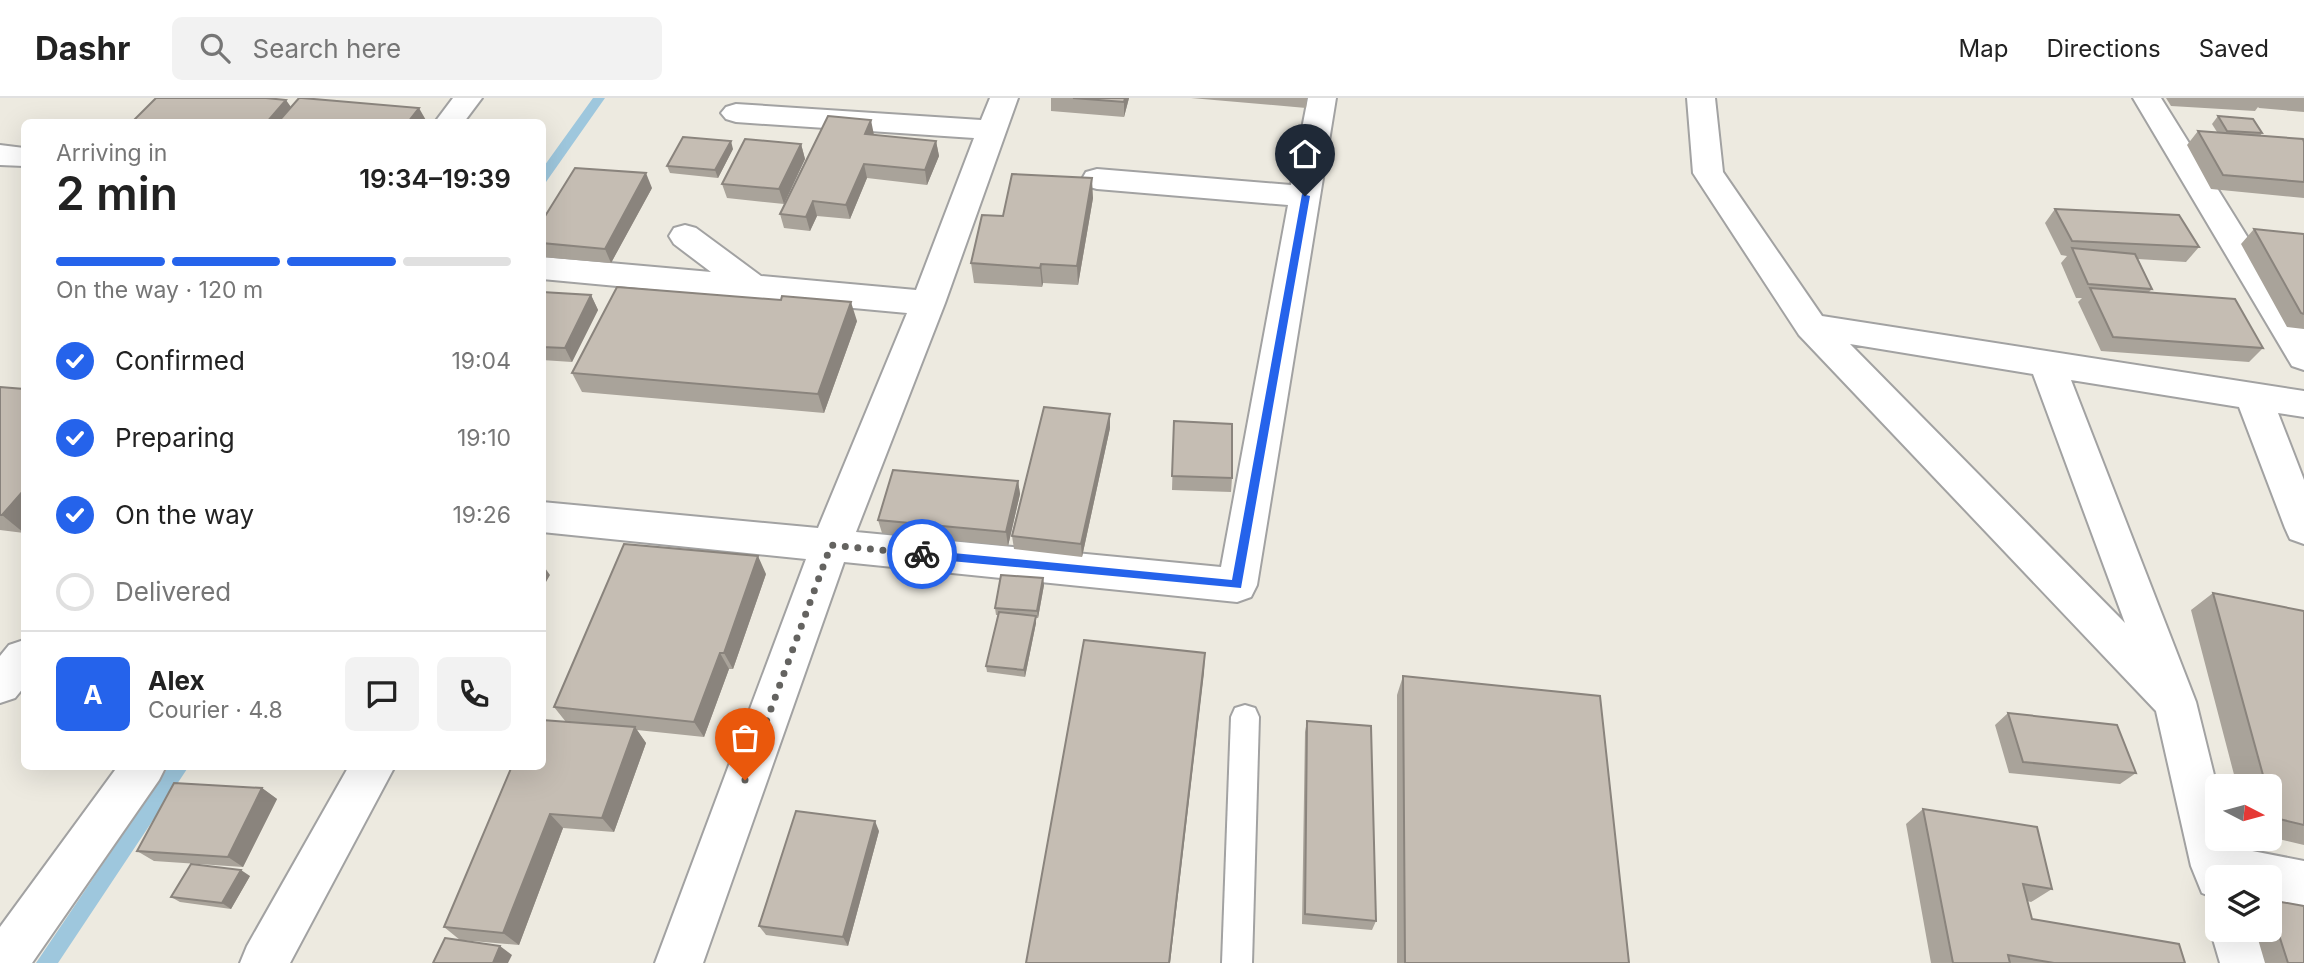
<!DOCTYPE html>
<html lang="en">
<head>
<meta charset="utf-8">
<style>
	body { margin:0; font-family:Inter,sans-serif; background:#f2f2f2; color:#222; height:100vh; display:flex; flex-direction:column; font-size:26px; white-space:nowrap }
	* { box-sizing:border-box; margin:0 }
	p { font-size:23px; color:#767676 }
	.icon { flex:none; width:38px; height:38px; fill:none; stroke:currentColor; stroke-width:2; stroke-linecap:round; stroke-linejoin:round }
	.map { position:relative; flex:1; overflow:hidden }
	.drawer { position:absolute; left:21px; top:21px; width:525px; height:651px; display:flex; flex-direction:column; background:#fff; border-radius:10px; box-shadow:0 7px 28px #0002 }
	.drawer>* { flex:none }
	.needle { width:46px; rotate:96deg }
	.buttons { position:absolute; left:2205px; top:676px; display:grid; gap:14px }
	.buttons a { display:grid; place-items:center; width:77px; height:77px; border-radius:10px; background:#fff; box-shadow:0 7px 28px #0002; font-size:35px }
	.pin { position:absolute; display:grid; place-items:center; width:60px; height:60px; color:#fff; margin:-72px -30px; border-radius:50% 50% 50% 0; rotate:-45deg; box-shadow:0 0 7px #0007 }
	.pin .icon { rotate:45deg }
	.courier { position:absolute; display:grid; place-items:center; width:70px; height:70px; margin:-35px; border:5px solid #2563eb; border-radius:50%; background:#fff; color:#222; box-shadow:0 2px 9px #0007 }
	.overview em { font-style:normal; font-weight:600 }
	.overview div { display:flex; flex-direction:column-reverse }
	.overview { display:flex; align-items:center; justify-content:space-between; height:119px; padding:0 35px }
	h1 { font-size:46px; font-weight:600; line-height:52px }
	.bar { display:grid; grid-template-columns:repeat(4,1fr); gap:10px 7px; align-content:center; height:84px; padding:0 35px }
	.bar i { height:9px; border-radius:5px; background:#e0e0e0 }
	.bar .current { background:#2563eb }
	.bar p { grid-column:span 4 }
	.line { display:flex; align-items:center; gap:18px; padding:0 35px; border-top:2px solid #e0e0e0 }
	.line div { flex:1 }
	.round { display:grid; place-items:center; flex:none; width:74px; height:74px; border-radius:10px; background:#f2f2f2 }
	ol { padding:0 35px; list-style:none }
	li { display:flex; align-items:center; gap:21px; height:77px }
	li p { margin-inline-start:auto }
	li .icon { padding:7px; border-radius:50%; background:#2563eb; color:#fff; stroke-width:4 }
	li:last-child { color:#767676 }
	li i { width:38px; height:38px; border:4px solid #e0e0e0; border-radius:50% }
	header { display:flex; align-items:center; gap:42px; box-sizing:border-box; height:98px; padding:0 35px; background:#fff; border-bottom:2px solid #e0e0e0 }
	header strong { font-size:33px }
	nav { display:flex; gap:38px; margin-inline-start:auto; font-size:24px }
	.search { width:490px; height:63px; background:#f2f2f2; display:flex; align-items:center; gap:18px; box-sizing:border-box; padding:0 24px; border-radius:10px; color:#767676; font-size:26px }
	.map>svg:first-child { display:block }
</style>
</head>
<body>
<header>
<strong>Dashr</strong>
<div class="search"><svg class="icon" aria-label="search" viewBox="0 0 24 24"><circle cx="10" cy="10" r="6"/><path d="M15 15l6 6"/></svg>Search here</div>
<nav><a>Map</a><a>Directions</a><a>Saved</a></nav>
</header>
<div class="map">
<svg width="2304" height="865" viewBox="0 0 2304 865">
	<rect width="100%" height="100%" fill="#edeae0"/>
	<g fill="none" stroke-linecap="round" stroke-linejoin="round">
		<!-- stream -->
		<path fill="#9ec7dd" fill-rule="evenodd" d="M 593,0 L 605,0 L 546,84 L 542,85 L 542,71 Z
			M 169,668 L 189,668 L 58,865 L 36,865 Z"/>
		<defs>
			<path id="lane" d="M 1245,607 L 1255,610 L 1259,619 L 1252,865 L 1222,865 L 1231,619 L 1235,610 Z"/>
			<path id="street" d="M 453,0 L 482,0 L 464,24 L 435,24 Z
				M 990,0 L 1018,0 L 945,205 L 856,434 L 1221,469 L 1288,107 L 1097,91 L 1086,88 L 1082,81 L 1086,74 L 1097,71 L 1291,87 L 1308,0 L 1336,0 L 1257,487 L 1251,499 L 1237,504 L 844,464 L 703,865 L 655,865 L 806,461 L 542,434 L 542,404 L 818,430 L 907,215 L 542,181 L 542,159 L 711,174 L 674,146 L 669,138 L 674,130 L 685,127 L 696,130 L 761,178 L 916,192 L 974,40 L 736,24 L 726,21 L 721,15 L 726,9 L 736,6 L 981,22 Z
				M 1687,0 L 1715,0 L 1723,74 L 1822,218 L 2304,293 L 2304,319 L 2278,315 L 2304,382 L 2304,446 L 2290,441 L 2285,430 L 2239,309 L 2071,282 L 2196,604 L 2217,689 L 2217,740 L 2230,740 L 2232,749 L 2304,763 L 2304,809 L 2270,802 L 2270,779 L 2217,779 L 2217,801 L 2202,795 L 2191,768 L 2156,613 L 1799,237 L 1693,75 ZM 1850,246 L 2033,276 L 2125,525 Z
				M 2133,0 L 2161,0 L 2304,230 L 2304,272 L 2292,268 Z
				M 0,47 L 24,50 L 24,68 L 0,67 Z
				M 24,542 L 24,589 L 15,600 L 0,605 L 0,558 L 9,547 Z
				M 118,668 L 166,668 L 159,682 L 32,865 L 0,865 L 0,829 Z
				M 349,668 L 395,668 L 290,865 L 240,865 L 247,848 Z
				M 2217,814 L 2217,831 L 2258,831 L 2268,865 L 2220,865 L 2210,831 Z"/>
		</defs>
		<!-- lane casing -->
		<use href="#lane" stroke="#a2a2a2" stroke-width="4"/>
		<!-- street casing -->
		<use href="#street" stroke="#a2a2a2" stroke-width="4"/>
		<!-- lane -->
		<use href="#lane" fill="#fff" fill-rule="evenodd"/>
		<!-- street -->
		<use href="#street" fill="#fff" fill-rule="evenodd"/>
	</g>
	<!-- wall -->
	<path fill="#a9a39a" d="M 1051,0 L 1129,0 L 1124,19 L 1051,13 Z
		M 1191,0 L 1307,0 L 1306,10 Z
		M 2166,0 L 2304,0 L 2304,14 L 2259,10 L 2258,9 L 2255,13 L 2171,8 Z
		M 2218,18 L 2262,35 L 2260,38 L 2304,44 L 2304,100 L 2211,91 L 2187,47 L 2198,33 L 2217,34 L 2212,26 Z
		M 874,37 L 936,43 L 939,58 L 927,87 L 867,80 L 850,121 L 817,118 L 810,133 L 784,130 L 780,116 Z
		M 801,46 L 805,61 L 784,106 L 727,100 L 722,86 Z
		M 733,51 L 718,80 L 670,75 L 667,68 Z
		M 652,90 L 611,165 L 542,159 L 542,123 Z
		M 1093,100 L 1078,187 L 1043,185 L 1042,189 L 974,185 L 971,165 L 1003,118 Z
		M 2055,111 L 2199,149 L 2186,164 L 2138,161 L 2152,191 L 2149,194 L 2263,250 L 2249,264 L 2101,253 L 2078,204 L 2082,200 L 2076,200 L 2061,165 L 2067,158 L 2061,157 L 2045,125 Z
		M 2254,131 L 2304,136 L 2304,231 L 2287,229 L 2241,146 Z
		M 542,194 L 591,197 L 598,212 L 572,264 L 542,262 Z
		M 857,223 L 824,315 L 582,294 L 572,275 Z
		M 0,289 L 24,435 L 0,432 Z
		M 1174,323 L 1232,380 L 1231,394 L 1172,392 Z
		M 1110,330 L 1082,459 L 1014,451 L 1012,438 Z
		M 1018,383 L 1020,396 L 1008,448 L 882,435 L 878,422 Z
		M 766,476 L 733,571 L 729,571 L 704,639 L 637,632 L 646,645 L 614,734 L 563,730 L 519,847 L 460,842 L 444,829 L 566,624 L 554,609 Z
		M 1044,487 L 1038,520 L 1036,520 L 1036,525 L 1025,579 L 987,574 L 986,568 L 998,517 L 996,517 L 995,510 Z
		M 2213,495 L 2304,513 L 2304,747 L 2270,739 L 2270,688 L 2237,688 L 2191,512 Z
		M 1403,578 L 1629,865 L 1397,865 L 1397,597 Z
		M 2008,615 L 2136,675 L 2120,686 L 2009,675 L 1995,627 Z
		M 1307,623 L 1376,823 L 1372,832 L 1302,826 L 1305,634 Z
		M 262,690 L 277,701 L 243,769 L 154,763 L 137,753 Z
		M 1923,711 L 2052,791 L 2031,804 L 2027,803 L 2032,821 L 2185,865 L 1931,865 L 1906,726 Z
		M 879,733 L 848,848 L 766,837 L 759,828 Z
		M 250,778 L 231,811 L 180,804 L 171,799 Z
		M 2270,802 L 2304,865 L 2265,865 L 2255,831 L 2270,831 Z"/>
	<!-- shaded-wall -->
	<path fill="#8a847d" d="M 1125,0 L 1129,0 L 1124,19 L 1124,4 Z
		M 286,2 L 296,16 L 289,24 L 267,24 Z
		M 419,10 L 427,24 L 408,24 Z
		M 871,22 L 874,37 L 865,36 Z
		M 731,43 L 733,51 L 718,80 L 715,72 Z
		M 936,43 L 939,58 L 927,87 L 925,72 Z
		M 801,46 L 805,61 L 784,106 L 779,91 Z
		M 864,66 L 867,80 L 850,121 L 846,107 Z
		M 646,75 L 652,90 L 611,165 L 605,151 Z
		M 1092,80 L 1093,100 L 1078,187 L 1077,168 Z
		M 813,103 L 817,118 L 810,133 L 806,119 Z
		M 1041,166 L 1043,185 L 1042,189 L 1040,170 Z
		M 591,197 L 598,212 L 572,264 L 565,250 Z
		M 851,204 L 857,223 L 824,315 L 818,296 Z
		M 1110,316 L 1110,330 L 1082,459 L 1081,446 Z
		M 1018,383 L 1020,396 L 1008,448 L 1006,434 Z
		M 24,391 L 24,435 L 2,417 Z
		M 758,458 L 766,476 L 733,571 L 724,555 Z
		M 545,470 L 550,477 L 542,491 L 542,475 Z
		M 1043,480 L 1044,487 L 1038,520 L 1037,513 Z
		M 1036,518 L 1036,525 L 1025,579 L 1024,572 Z
		M 720,555 L 729,571 L 704,639 L 694,624 Z
		M 1205,555 L 1204,575 L 1170,865 L 1169,865 Z
		M 635,629 L 646,645 L 614,734 L 602,720 Z
		M 262,690 L 277,701 L 243,769 L 228,759 Z
		M 550,716 L 563,730 L 519,847 L 503,835 Z
		M 875,723 L 879,733 L 848,848 L 843,839 Z
		M 241,772 L 250,778 L 231,811 L 222,805 Z
		M 500,848 L 512,857 L 508,865 L 493,865 Z"/>
	<!-- building -->
	<path fill="#c5bdb3" stroke="#8a847d" stroke-width="2" d="M 156,0 L 266,0 L 286,2 L 267,24 L 132,24 Z
		M 299,0 L 302,0 L 419,10 L 408,24 L 278,24 Z
		M 1073,0 L 1125,0 L 1124,4 Z
		M 828,18 L 871,22 L 865,36 L 936,43 L 925,72 L 864,66 L 846,107 L 813,103 L 806,119 L 780,116 Z
		M 2218,18 L 2253,21 L 2262,35 L 2227,33 Z
		M 2198,33 L 2303,41 L 2304,44 L 2304,84 L 2223,77 Z
		M 683,39 L 731,43 L 715,72 L 667,68 Z
		M 745,41 L 801,46 L 779,91 L 722,86 Z
		M 575,70 L 646,75 L 605,151 L 542,145 L 542,123 Z
		M 1012,76 L 1092,80 L 1077,168 L 1041,166 L 1040,170 L 971,165 L 982,117 L 1003,118 Z
		M 2055,111 L 2179,117 L 2199,149 L 2072,143 Z
		M 2254,131 L 2304,136 L 2304,216 L 2301,215 Z
		M 2072,150 L 2135,156 L 2152,191 L 2088,186 Z
		M 617,189 L 781,202 L 782,198 L 851,204 L 818,296 L 572,275 Z
		M 2090,190 L 2235,201 L 2263,250 L 2113,239 Z
		M 542,194 L 591,197 L 565,250 L 542,249 Z
		M 0,289 L 24,291 L 24,392 L 2,417 L 0,417 Z
		M 1044,309 L 1110,316 L 1081,446 L 1012,438 Z
		M 1174,323 L 1232,326 L 1232,380 L 1172,378 Z
		M 893,372 L 1018,383 L 1006,434 L 878,422 Z
		M 624,446 L 758,458 L 724,555 L 720,555 L 694,624 L 554,609 Z
		M 1001,477 L 1043,480 L 1037,513 L 995,510 Z
		M 2213,495 L 2304,513 L 2304,727 L 2275,720 L 2270,703 L 2270,688 L 2266,688 Z
		M 999,514 L 1036,518 L 1024,572 L 986,568 Z
		M 1084,542 L 1205,555 L 1169,865 L 1026,865 Z
		M 1403,578 L 1600,598 L 1629,865 L 1405,865 Z
		M 2008,615 L 2117,627 L 2136,675 L 2023,664 Z
		M 542,622 L 635,629 L 602,720 L 550,716 L 503,835 L 444,829 L 512,668 L 542,668 Z
		M 1307,623 L 1371,628 L 1376,823 L 1305,816 Z
		M 174,685 L 262,690 L 228,759 L 137,753 Z
		M 1923,711 L 2037,729 L 2052,791 L 2023,786 L 2032,821 L 2179,846 L 2185,865 L 2054,865 L 2008,857 L 2010,865 L 1953,865 Z
		M 796,713 L 875,723 L 843,839 L 759,828 Z
		M 191,766 L 241,772 L 222,805 L 171,799 Z
		M 2270,802 L 2304,808 L 2304,865 L 2288,865 L 2270,809 Z
		M 445,840 L 500,848 L 493,865 L 433,865 Z"/>
	<!-- route -->
	<path fill="#2563eb" d="M 1302,96 L 1310,98 L 1241,490 L 918,460 L 917,456 L 922,452 L 1232,482 Z"/>
	<g fill="none" stroke-linecap="round" stroke-linejoin="round">
		<!-- done -->
		<path stroke="#646360" stroke-width="7" stroke-dasharray="0 12.6" d="M 745,682 L 831,447 L 922,456"/>
	</g>
</svg>
<div class="buttons">
<a><svg class="needle" viewBox="-14 -14 28 28"><path d="M0-13l5 13h-10z" fill="#e53935"/><path d="M0 13l5-13h-10z" fill="#767676"/></svg></a>
<a><svg class="icon" aria-label="layers" viewBox="0 0 24 24"><path d="M12 4l9 5-9 5-9-5zM3 14l9 5 9-5"/></svg></a>
</div>
<div class="pin" style="left:745px;top:682px;background:#ea580c"><svg class="icon" aria-label="bag" viewBox="0 0 24 24"><path d="M5 8h14l-1 12H6zM9 8a3 3 0 0 1 6 0"/></svg></div>
<div class="pin" style="left:1305px;top:98px;background:#1f2937"><svg class="icon" aria-label="home" viewBox="0 0 24 24"><path d="M3 11l9-7 9 7M6 9v11h12V9"/></svg></div>
<div class="courier" style="left:922px;top:456px"><svg class="icon" aria-label="bike" viewBox="0 0 24 24"><circle cx="6" cy="16" r="4"/><circle cx="18" cy="16" r="4"/><path d="M6 16l4-8h5l3 8M10 8l3 8H6M13 5h3"/></svg></div>
<section class="drawer">
<div class="overview"><div><h1>2 min</h1><p>Arriving in</p></div><em>19:34–19:39</em></div>
<div class="bar"><i class="current"></i><i class="current"></i><i class="current"></i><i></i><p>On the way · 120 m</p></div>
<ol>
<li><svg class="icon" aria-label="check" viewBox="0 0 24 24"><path d="M5 12l5 5 9-10"/></svg>Confirmed<p>19:04</p></li>
<li><svg class="icon" aria-label="check" viewBox="0 0 24 24"><path d="M5 12l5 5 9-10"/></svg>Preparing<p>19:10</p></li>
<li><svg class="icon" aria-label="check" viewBox="0 0 24 24"><path d="M5 12l5 5 9-10"/></svg>On the way<p>19:26</p></li>
<li><i></i>Delivered</li>
</ol>
<div class="line" style="height:126px"><b class="round" style="background:#2563eb;color:#fff">A</b><div><b>Alex</b><p>Courier · 4.8</p></div><a class="round"><svg class="icon" aria-label="chat" viewBox="0 0 24 24"><path d="M4 5h16v11H9l-5 4z"/></svg></a><a class="round"><svg class="icon" aria-label="phone" viewBox="0 0 24 24"><path d="M5 4h4l2 5-3 2q2 4 5 5l2-3 5 2v4C11 20 4 13 5 4z"/></svg></a></div>
</section>
</div>
</body>
</html>
